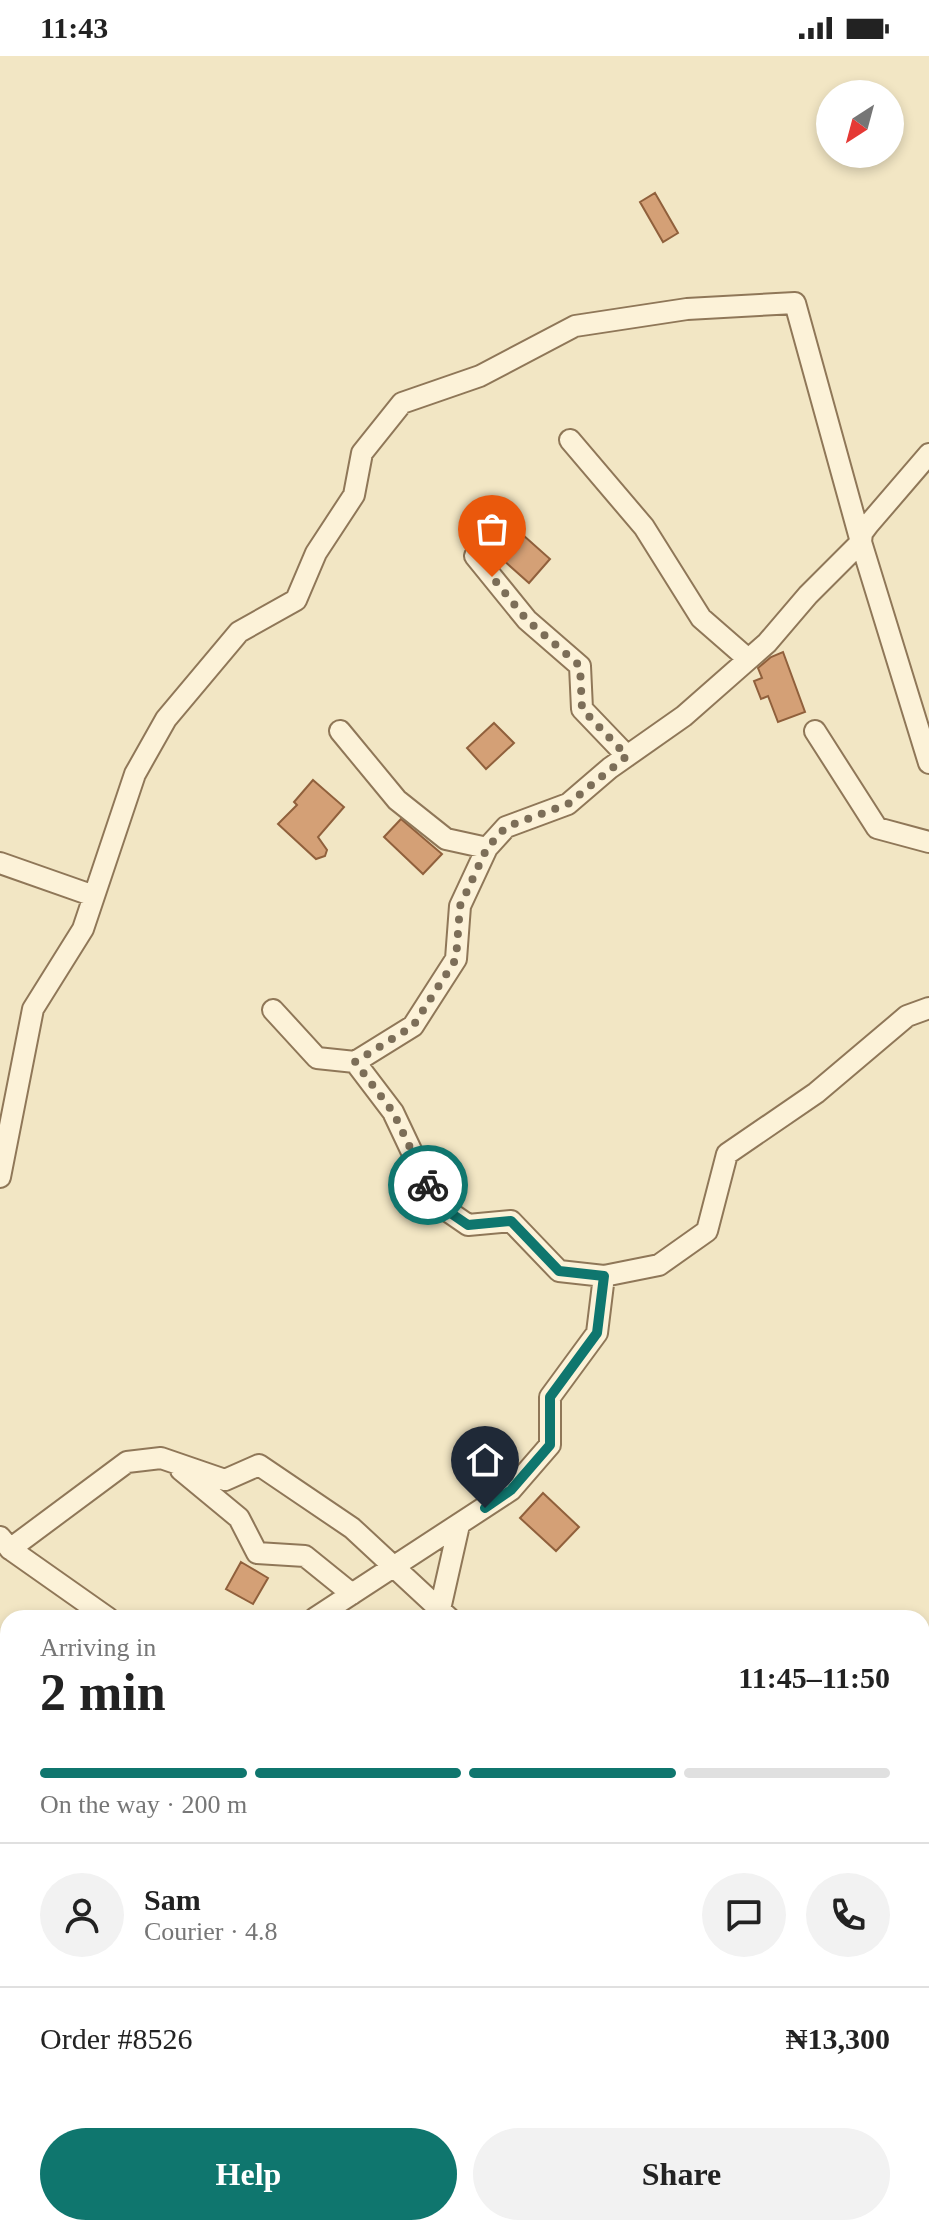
<!DOCTYPE html>
<html lang="en">
<head>
<meta charset="utf-8">
<style>
	body { margin:0; font-family:Georgia,serif; background:#f2f2f2; color:#222; height:100vh; display:flex; flex-direction:column; font-size:30px; white-space:nowrap }
	* { box-sizing:border-box; margin:0 }
	p { font-size:26px; color:#767676 }
	.icon { flex:none; width:44px; height:44px; fill:none; stroke:currentColor; stroke-width:2; stroke-linecap:round; stroke-linejoin:round }
	.map { position:relative; flex:1; overflow:hidden }
	.side { position:absolute; left:0px; top:1554px; width:930px; height:626px; display:flex; flex-direction:column; background:#fff; border-radius:24px 24px 0 0; box-shadow:0 4px 12px #0003 }
	.side>* { flex:none }
	.needle { width:52px; rotate:216deg }
	.fabs { position:absolute; left:816px; top:24px; display:grid; gap:16px }
	.fabs a { display:grid; place-items:center; width:88px; height:88px; border-radius:50%; background:#fff; box-shadow:0 4px 12px #0003; font-size:40px }
	.pin { position:absolute; display:grid; place-items:center; width:68px; height:68px; color:#fff; margin:-82px -34px; border-radius:50% 50% 50% 0; rotate:-45deg; box-shadow:0 0 8px #0007 }
	.pin .icon { rotate:45deg }
	.courier { position:absolute; display:grid; place-items:center; width:80px; height:80px; margin:-40px; border:6px solid #0f766e; border-radius:50%; background:#fff; color:#222; box-shadow:0 2px 10px #0007 }
	.overview em { font-style:normal; font-weight:700 }
	.overview div { display:flex; flex-direction:column-reverse }
	.overview { display:flex; align-items:center; justify-content:space-between; height:136px; padding:0 40px }
	h1 { font-size:52px; font-weight:700; line-height:60px }
	.bar { display:grid; grid-template-columns:repeat(4,1fr); gap:12px 8px; align-content:center; height:96px; padding:0 40px }
	.bar i { height:10px; border-radius:6px; background:#e0e0e0 }
	.bar .selected { background:#0f766e }
	.bar p { grid-column:span 4 }
	.line { display:flex; align-items:center; gap:20px; padding:0 40px; border-top:2px solid #e0e0e0 }
	.line div { flex:1 }
	.round { display:grid; place-items:center; flex:none; width:84px; height:84px; border-radius:42px; background:#f2f2f2 }
	.cta { display:flex; gap:16px; margin-top:auto; padding:16px 40px }
	.cta a { flex:1; height:92px; border-radius:48px; background:#0f766e; color:#fff; font-size:32px; font-weight:700; line-height:92px; text-align:center }
	.cta a+a { background:#f2f2f2; color:#222 }
	.status { display:flex; justify-content:space-between; align-items:center; height:56px; padding:0 40px; background:#fff; direction:ltr }
	.status svg { height:22px; fill:currentColor }
	.map>svg:first-child { display:block }
</style>
</head>
<body>
<div class="status"><b>11:43</b><svg viewBox="0 0 49 12"><path d="M0 12V9h3v3zM5 12V6h3v6zM10 12V3h3v9zM15 12V0h3v12zM26 1h20v11H26zM47 4h2v5h-2z"/></svg></div>
<div class="map">
<svg width="929" height="2179" viewBox="0 0 929 2179">
	<rect width="100%" height="100%" fill="#f2e6c4"/>
	<!-- building -->
	<path fill="#d4a076" stroke="#90603c" stroke-width="2" d="M 655,137 L 678,177 L 663,186 L 640,146 Z
		M 523,479 L 550,503 L 529,527 L 502,503 Z
		M 783,596 L 805,656 L 778,666 L 768,640 L 761,643 L 754,625 L 762,622 L 758,612 L 771,601 Z
		M 494,667 L 514,687 L 486,713 L 467,692 Z
		M 313,724 L 344,751 L 318,781 L 327,794 L 325,800 L 316,803 L 278,768 L 297,749 L 294,746 Z
		M 401,763 L 442,798 L 423,818 L 384,781 Z
		M 543,1437 L 579,1471 L 556,1495 L 520,1462 Z
		M 241,1506 L 268,1522 L 253,1548 L 226,1533 Z"/>
	<g fill="none" stroke-linecap="round" stroke-linejoin="round">
		<defs>
			<path id="minor" d="M 570,384 L 644,471 L 701,562 L 748,603
				M 929,398 L 868,469 L 862,477 L 861,486 L 929,707
				M 475,500 L 527,564 L 580,610 L 582,653 L 627,700
				M 340,675 L 397,744 L 446,783 L 487,792
				M 815,675 L 877,772 L 929,786
				M 0,807 L 94,840
				M 0,1121 L 33,953 L 83,873 L 135,718 L 166,663 L 239,576 L 296,544 L 316,497 L 354,439 L 362,397 L 402,347 L 480,320 L 575,270 L 687,253 L 795,247 L 861,486 L 808,539 L 767,587 L 684,660 L 610,712 L 568,748 L 506,771 L 487,792 L 460,850 L 456,903 L 413,970 L 355,1006 L 317,1002 L 273,954
				M 604,1220 L 659,1209 L 707,1175 L 727,1098 L 816,1037 L 907,960 L 929,952
				M 181,1414 L 239,1462 L 257,1497 L 305,1500 L 352,1538
				M 0,1481 L 10,1493 L 108,1562
				M 10,1493 L 127,1406 L 161,1402 L 225,1424 L 259,1409 L 352,1472 L 449,1562
				M 315,1562 L 511,1434 L 550,1389 L 550,1341 L 597,1277 L 604,1220 L 559,1215 L 511,1165 L 468,1169 L 436,1147 L 393,1056 L 355,1006
				M 438,1562 L 459,1469
				M 0,2158 L 8,2146
				M 0,2178 L 2,2179"/>
			<path id="highway" d="M 922,1857 L 929,1852
				M 922,1884 L 929,1879
				M 481,2179 L 491,2172
				M 518,2179 L 528,2172"/>
		</defs>
		<!-- minor casing -->
		<use href="#minor" stroke="#8f7758" stroke-width="24"/>
		<!-- highway casing -->
		<use href="#highway" stroke="#5c442d" stroke-width="32"/>
		<!-- minor -->
		<use href="#minor" stroke="#fcf2d8" stroke-width="20"/>
		<!-- highway -->
		<use href="#highway" stroke="#e8a94e" stroke-width="28"/>
	</g>
	<g fill="none" stroke-linecap="round" stroke-linejoin="round">
		<!-- done -->
		<path stroke="#7c6e58" stroke-width="8" stroke-dasharray="0 14.4" d="M 428,1129 L 393,1056 L 355,1006 L 413,970 L 456,903 L 460,850 L 487,792 L 506,771 L 568,748 L 627,700 L 582,653 L 580,610 L 527,564 L 492,521"/>
		<!-- route -->
		<path stroke="#0f766e" stroke-width="10" d="M 428,1129 L 436,1147 L 468,1169 L 511,1165 L 559,1215 L 604,1220 L 597,1277 L 550,1341 L 550,1389 L 511,1434 L 485,1452"/>
	</g>
</svg>
<div class="fabs">
<a><svg class="needle" viewBox="-14 -14 28 28"><path d="M0-13l5 13h-10z" fill="#e53935"/><path d="M0 13l5-13h-10z" fill="#767676"/></svg></a>
</div>
<div class="pin" style="left:492px;top:521px;background:#ea580c"><svg class="icon" aria-label="bag" viewBox="0 0 24 24"><path d="M5 8h14l-1 12H6zM9 8a3 3 0 0 1 6 0"/></svg></div>
<div class="pin" style="left:485px;top:1452px;background:#1f2937"><svg class="icon" aria-label="home" viewBox="0 0 24 24"><path d="M3 11l9-7 9 7M6 9v11h12V9"/></svg></div>
<div class="courier" style="left:428px;top:1129px"><svg class="icon" aria-label="bike" viewBox="0 0 24 24"><circle cx="6" cy="16" r="4"/><circle cx="18" cy="16" r="4"/><path d="M6 16l4-8h5l3 8M10 8l3 8H6M13 5h3"/></svg></div>
<section class="side">
<div class="overview"><div><h1>2 min</h1><p>Arriving in</p></div><em>11:45–11:50</em></div>
<div class="bar"><i class="selected"></i><i class="selected"></i><i class="selected"></i><i></i><p>On the way · 200 m</p></div>
<div class="line" style="height:144px"><a class="round"><svg class="icon" aria-label="person" viewBox="0 0 24 24"><circle cx="12" cy="8" r="4"/><path d="M4 21q1-7 8-7t8 7"/></svg></a><div><b>Sam</b><p>Courier · 4.8</p></div><a class="round"><svg class="icon" aria-label="chat" viewBox="0 0 24 24"><path d="M4 5h16v11H9l-5 4z"/></svg></a><a class="round"><svg class="icon" aria-label="phone" viewBox="0 0 24 24"><path d="M5 4h4l2 5-3 2q2 4 5 5l2-3 5 2v4C11 20 4 13 5 4z"/></svg></a></div>
<div class="line" style="height:104px"><div>Order #8526</div><b>₦13,300</b></div>
<div class="cta"><a>Help</a><a>Share</a></div>
</section>
</div>
</body>
</html>
